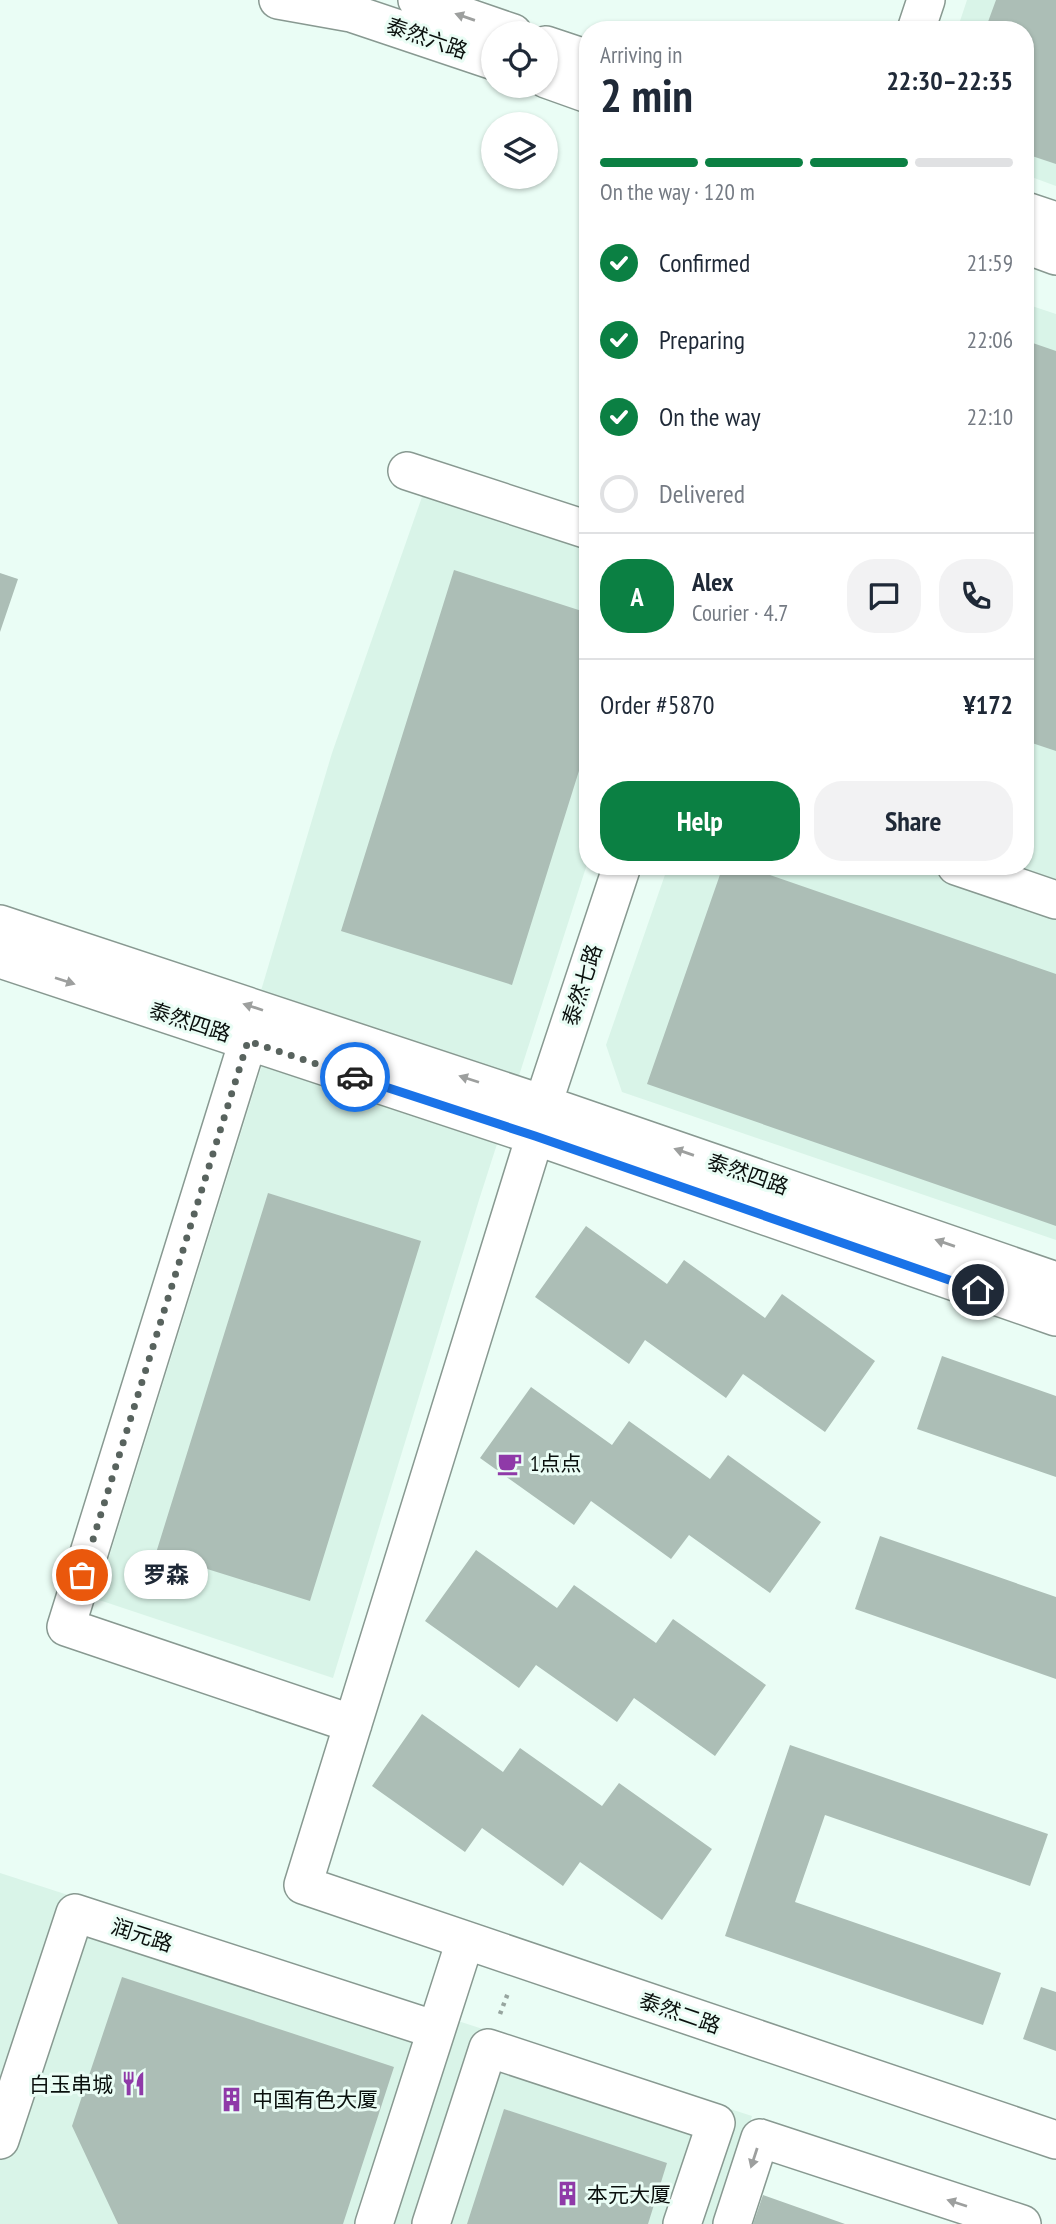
<!DOCTYPE html>
<html lang="en">
<head>
<meta charset="utf-8">
<style>
	body { margin:0; font-family:"PT Sans Narrow","Noto Sans SC",sans-serif; background:#f2f2f3; color:#1f2937; height:100vh; display:flex; flex-direction:column; font-size:26px; white-space:nowrap }
	* { box-sizing:border-box; margin:0 }
	p { font-size:23px; color:#747a83 }
	.icon { flex:none; width:38px; height:38px; fill:none; stroke:currentColor; stroke-width:2; stroke-linecap:round; stroke-linejoin:round }
	.map { position:relative; flex:1; overflow:hidden }
	.details { position:absolute; left:579px; top:21px; width:455px; height:854px; display:flex; flex-direction:column; background:#fff; border-radius:28px; box-shadow:0 2px 5px #0004 }
	.details>* { flex:none }
	.tools { position:absolute; left:481px; top:21px; display:grid; gap:14px }
	.tools a { display:grid; place-items:center; width:77px; height:77px; border-radius:50%; background:#fff; box-shadow:0 2px 5px #0004; font-size:35px }
	.pin { position:absolute; display:grid; place-items:center; width:60px; height:60px; color:#fff; margin:-30px; border:4px solid #fff; border-radius:50%; box-shadow:0 2px 7px #0007 }
	.courier { position:absolute; display:grid; place-items:center; width:70px; height:70px; margin:-35px; border:5px solid #1a73e8; border-radius:50%; background:#fff; color:#222; box-shadow:0 2px 9px #0007 }
	.bubble { position:absolute; height:49px; border-radius:24px; background:#fff; box-shadow:0 2px 5px #0004; font-size:23px; font-weight:700; line-height:49px; text-align:center }
	.overview em { font-style:normal; font-weight:700 }
	.overview div { display:flex; flex-direction:column-reverse }
	.overview { display:flex; align-items:center; justify-content:space-between; height:119px; padding:0 21px }
	h1 { font-size:46px; font-weight:700; line-height:52px }
	.bar { display:grid; grid-template-columns:repeat(4,1fr); gap:10px 7px; align-content:center; height:84px; padding:0 21px }
	.bar i { height:9px; border-radius:5px; background:#e0e1e3 }
	.bar .selected { background:#0b8043 }
	.bar p { grid-column:span 4 }
	.line { display:flex; align-items:center; gap:18px; padding:0 21px; border-top:2px solid #e0e1e3 }
	.line div { flex:1 }
	.round { display:grid; place-items:center; flex:none; width:74px; height:74px; border-radius:28px; background:#f2f2f3 }
	ol { padding:0 21px; list-style:none }
	li { display:flex; align-items:center; gap:21px; height:77px }
	li p { margin-inline-start:auto }
	li .icon { padding:7px; border-radius:50%; background:#0b8043; color:#fff; stroke-width:4 }
	li:last-child { color:#747a83 }
	li i { width:38px; height:38px; border:4px solid #e0e1e3; border-radius:50% }
	.primary-button { display:flex; gap:14px; margin-top:auto; padding:14px 21px }
	.primary-button a { flex:1; height:80px; border-radius:28px; background:#0b8043; color:#fff; font-size:28px; font-weight:700; line-height:80px; text-align:center }
	.primary-button a+a { background:#f2f2f3; color:#1f2937 }
	.map>svg:first-child { display:block }
</style>
</head>
<body>
<div class="map">
<svg width="1056" height="2224" viewBox="0 0 1056 2224">
	<rect width="100%" height="100%" fill="#eafdf5"/>
	<!-- built -->
	<path fill="#d9f4e8" d="M 967,0 L 1056,0 L 1056,186 L 1026,175 L 1026,30 L 957,30 Z
		M 1026,304 L 1056,314 L 1056,1240 L 622,1092 L 606,1045 L 668,866 L 1026,866 Z
		M 423,494 L 588,507 L 588,861 L 479,1200 L 333,1678 L 96,1599 L 282,1001 L 260,994 L 332,753 Z
		M 0,1873 L 752,2116 L 718,2224 L 0,2224 Z"/>
	<!-- building -->
	<path fill="#acbeb6" d="M 996,0 L 1056,0 L 1056,164 L 1026,154 L 1026,30 L 985,30 Z
		M 1027,341 L 1056,351 L 1056,751 L 1026,741 Z
		M 454,570 L 588,613 L 588,742 L 512,985 L 341,931 Z
		M 0,573 L 18,579 L 0,632 Z
		M 723,866 L 744,866 L 1056,974 L 1056,1226 L 647,1084 Z
		M 268,1193 L 421,1241 L 310,1601 L 156,1553 Z
		M 586,1226 L 667,1284 L 684,1260 L 765,1318 L 782,1294 L 875,1361 L 825,1432 L 743,1374 L 726,1398 L 645,1340 L 629,1364 L 535,1297 Z
		M 942,1356 L 1056,1396 L 1056,1477 L 917,1429 Z
		M 531,1387 L 612,1445 L 629,1421 L 710,1479 L 728,1455 L 821,1522 L 770,1593 L 689,1535 L 671,1559 L 591,1501 L 574,1525 L 480,1458 Z
		M 880,1536 L 1056,1597 L 1056,1679 L 855,1609 Z
		M 476,1550 L 557,1608 L 574,1585 L 656,1643 L 673,1619 L 766,1685 L 715,1756 L 634,1698 L 617,1722 L 536,1665 L 519,1688 L 425,1621 Z
		M 422,1714 L 503,1772 L 520,1748 L 602,1806 L 619,1783 L 712,1849 L 662,1920 L 580,1862 L 563,1886 L 482,1828 L 465,1852 L 372,1786 Z
		M 790,1745 L 1048,1834 L 1030,1886 L 825,1815 L 795,1902 L 1001,1973 L 983,2025 L 725,1936 Z
		M 122,1977 L 394,2067 L 343,2224 L 118,2224 L 72,2126 Z
		M 1041,1987 L 1056,1992 L 1056,2051 L 1023,2039 Z
		M 504,2109 L 667,2163 L 648,2224 L 467,2224 Z
		M 763,2195 L 845,2224 L 753,2224 Z"/>
	<g fill="none" stroke-linecap="round" stroke-linejoin="round">
		<defs>
			<path id="minor" d="M 278,0 L 351,13 L 494,61
				M 417,0 L 513,33
				M 916,30 L 926,0
				M 546,45 L 588,59
				M 546,79 L 588,94
				M 1026,211 L 1056,221
				M 1026,245 L 1056,256
				M 407,471 L 588,530
				M 956,866 L 1056,900
				M 0,924 L 543,1104 L 1056,1281
				M 0,959 L 535,1136 L 1056,1317
				M 248,1041 L 66,1627 L 353,1724
				M 543,1104 L 622,866
				M 535,1136 L 303,1885 L 1056,2140
				M 0,2140 L 75,1913 L 436,2030
				M 374,2224 L 465,1941
				M 431,2224 L 488,2048 L 716,2123 L 682,2224
				M 732,2224 L 760,2138 L 1022,2224"/>
		</defs>
		<!-- minor casing -->
		<use href="#minor" stroke="#889991" stroke-width="40"/>
		<!-- path -->
		<path stroke="#97a59f" stroke-width="4.5" stroke-dasharray="3.5 5" stroke-linecap="butt" d="M 500,2014 L 508,1993"/>
		<!-- minor -->
		<use href="#minor" stroke="#fff" stroke-width="37"/>
	</g>
	<!-- one-way arrows -->
	<defs><path id="oneway-solid" d="M-6-.8H1V-3.2L6.5 0L1 3.2V.8H-6Z" transform="scale(1.75)"/></defs>
	<g fill="#9d9f9e">
		<use href="#oneway-solid" transform="translate(465 17) rotate(-161)"/>
		<use href="#oneway-solid" transform="translate(65 981) rotate(18)"/>
		<use href="#oneway-solid" transform="translate(253 1007) rotate(-162)"/>
		<use href="#oneway-solid" transform="translate(469 1079) rotate(-162)"/>
		<use href="#oneway-solid" transform="translate(684 1152) rotate(-161)"/>
		<use href="#oneway-solid" transform="translate(945 1243) rotate(-161)"/>
		<use href="#oneway-solid" transform="translate(754 2158) rotate(108)"/>
		<use href="#oneway-solid" transform="translate(957 2203) rotate(-162)"/>
	</g>
	<g fill="none" stroke-linecap="round" stroke-linejoin="round">
		<!-- done -->
		<path stroke="#58635e" stroke-width="7" stroke-dasharray="0 12.6" d="M 82,1575 L 248,1041 L 355,1077"/>
		<!-- route -->
		<path stroke="#1a73e8" stroke-width="9" d="M 355,1077 L 535,1136 L 978,1290"/>
	</g>
	<!-- icons -->
	<defs>
		<symbol id="cafe-bare" viewBox="-9 -9 18 18"><path d="M-5.5-4.5H6V0H3Q3 3.5 0 3.5H-2.5Q-5.5 3.5-5.5 0ZM3-3.2v2h1.7v-2ZM-6 4.5H4V6H-6Z" fill="#8f3aa8" stroke="#eafdf5" stroke-width="2.5" paint-order="stroke"/></symbol>
		<symbol id="restaurant-bare" viewBox="-9 -9 18 18"><path d="M-5-6h1v4h1v-4h1v4h1v-4h1v5L-1.5 .5V6h-2V.5L-5-1ZM5-6V6H3V1.5H1.5Q1.5-4 5-6Z" fill="#8f3aa8" stroke="#eafdf5" stroke-width="2.5" paint-order="stroke"/></symbol>
		<symbol id="building-bare" viewBox="-9 -9 18 18"><path d="M-4-6H4V6H1V3H-1V6H-4ZM-2.5-4.3h1.7v1.8h-1.7ZM.8-4.3h1.7v1.8H.8ZM-2.5-1h1.7V.8h-1.7ZM.8-1h1.7V.8H.8Z" fill="#8f3aa8" stroke="#eafdf5" stroke-width="2.5" paint-order="stroke"/></symbol>
	</defs>
	<g fill-rule="evenodd">
		<use href="#cafe-bare" x="492" y="1446" width="35" height="35"/>
		<use href="#restaurant-bare" x="116" y="2066" width="35" height="35"/>
		<use href="#building-bare" x="214" y="2082" width="35" height="35"/>
		<use href="#building-bare" x="550" y="2176" width="35" height="35"/>
	</g>
	<g text-anchor="middle" dominant-baseline="central" stroke-width="6" stroke-linejoin="round" paint-order="stroke">
		<!-- street labels -->
		<g font-size="21" fill="#0a100d" stroke="#eafdf5">
			<text transform="translate(427 38) rotate(19)">泰然六路</text>
			<text transform="translate(582 985) rotate(-72)">泰然七路</text>
			<text transform="translate(190 1022) rotate(18)">泰然四路</text>
			<text transform="translate(748 1174) rotate(19)">泰然四路</text>
			<text transform="translate(142 1935) rotate(18)">润元路</text>
			<text transform="translate(680 2013) rotate(19)">泰然二路</text>
		</g>
		<!-- poi labels -->
		<g font-size="21" fill="#0a100d" stroke="#eafdf5" text-anchor="start">
			<text x="530" y="1463">1点点</text>
			<text x="113" y="2084" text-anchor="end">白玉串城</text>
			<text x="252" y="2099">中国有色大厦</text>
			<text x="587" y="2194">本元大厦</text>
		</g>
	</g>
</svg>
<div class="tools">
<a><svg class="icon" aria-label="locate" viewBox="0 0 24 24"><circle cx="12" cy="12" r="6"/><path d="M12 2v4M12 18v4M2 12h4M18 12h4"/></svg></a>
<a><svg class="icon" aria-label="layers" viewBox="0 0 24 24"><path d="M12 4l9 5-9 5-9-5zM3 14l9 5 9-5"/></svg></a>
</div>
<div class="pin" style="left:82px;top:1575px;background:#ea580c"><svg class="icon" aria-label="bag" viewBox="0 0 24 24"><path d="M5 8h14l-1 12H6zM9 8a3 3 0 0 1 6 0"/></svg></div>
<div class="pin" style="left:978px;top:1290px;background:#1f2937"><svg class="icon" aria-label="home" viewBox="0 0 24 24"><path d="M3 11l9-7 9 7M6 9v11h12V9"/></svg></div>
<div class="courier" style="left:355px;top:1077px"><svg class="icon" aria-label="car" viewBox="0 0 24 24"><path d="M5 17H2v-5l4-1 3-4h7l3 4 3 1v5h-3M9 17h6M6 11h13"/><circle cx="7" cy="17" r="2"/><circle cx="17" cy="17" r="2"/></svg></div>
<div class="bubble" style="left:124px;top:1550px;width:84px">罗森</div>
<section class="details">
<div class="overview"><div><h1>2 min</h1><p>Arriving in</p></div><em>22:30–22:35</em></div>
<div class="bar"><i class="selected"></i><i class="selected"></i><i class="selected"></i><i></i><p>On the way · 120 m</p></div>
<ol>
<li><svg class="icon" aria-label="check" viewBox="0 0 24 24"><path d="M5 12l5 5 9-10"/></svg>Confirmed<p>21:59</p></li>
<li><svg class="icon" aria-label="check" viewBox="0 0 24 24"><path d="M5 12l5 5 9-10"/></svg>Preparing<p>22:06</p></li>
<li><svg class="icon" aria-label="check" viewBox="0 0 24 24"><path d="M5 12l5 5 9-10"/></svg>On the way<p>22:10</p></li>
<li><i></i>Delivered</li>
</ol>
<div class="line" style="height:126px"><b class="round" style="background:#0b8043;color:#fff">A</b><div><b>Alex</b><p>Courier · 4.7</p></div><a class="round"><svg class="icon" aria-label="chat" viewBox="0 0 24 24"><path d="M4 5h16v11H9l-5 4z"/></svg></a><a class="round"><svg class="icon" aria-label="phone" viewBox="0 0 24 24"><path d="M5 4h4l2 5-3 2q2 4 5 5l2-3 5 2v4C11 20 4 13 5 4z"/></svg></a></div>
<div class="line" style="height:91px"><div>Order #5870</div><b>¥172</b></div>
<div class="primary-button"><a>Help</a><a>Share</a></div>
</section>
</div>
</body>
</html>
